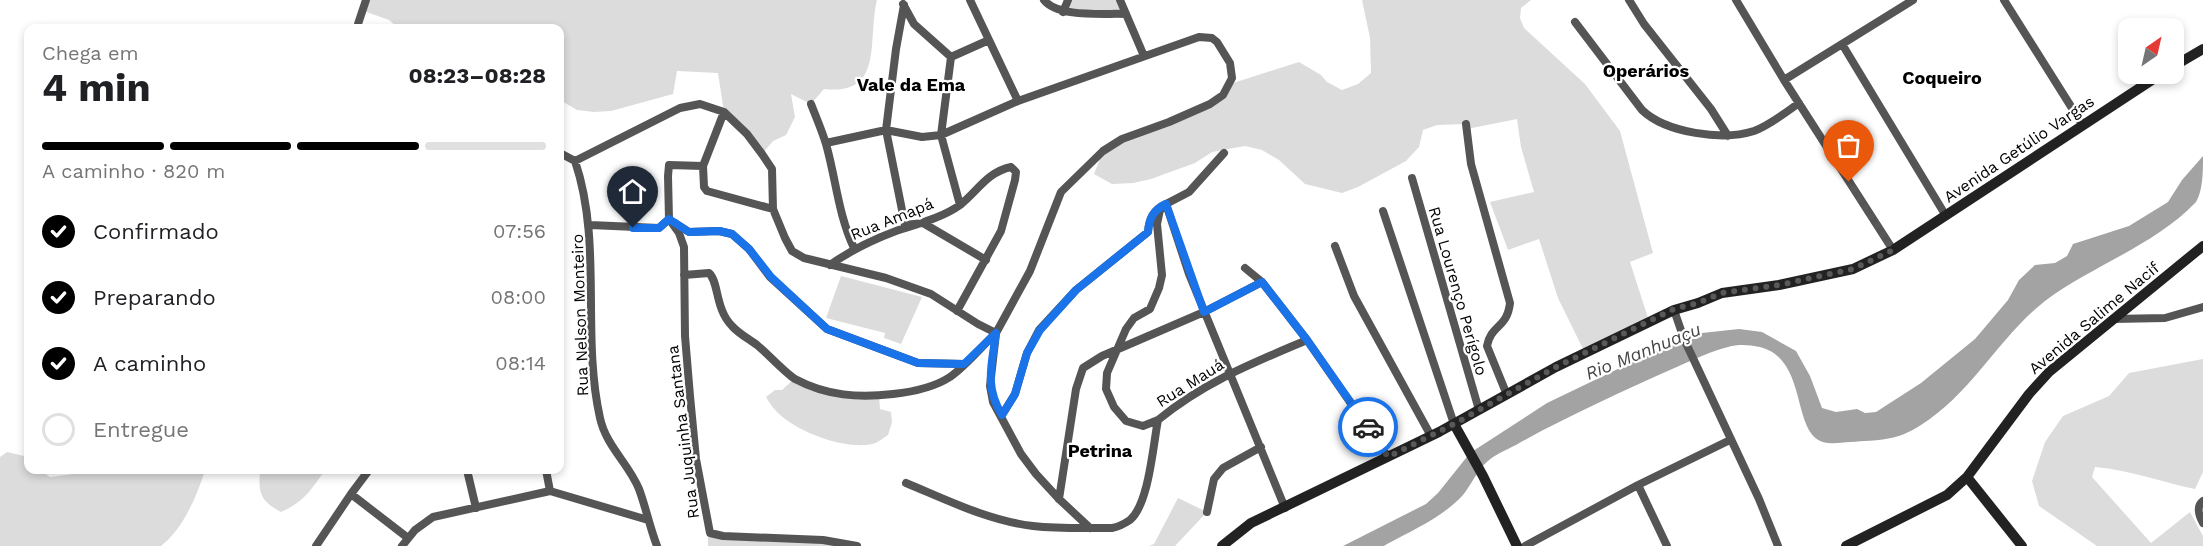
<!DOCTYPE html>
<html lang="pt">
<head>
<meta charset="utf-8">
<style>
	body { margin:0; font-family:"Work Sans",sans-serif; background:#f6f6f6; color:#202124; height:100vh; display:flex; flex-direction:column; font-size:22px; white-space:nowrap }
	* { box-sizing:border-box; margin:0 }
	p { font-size:20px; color:#757577 }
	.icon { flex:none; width:33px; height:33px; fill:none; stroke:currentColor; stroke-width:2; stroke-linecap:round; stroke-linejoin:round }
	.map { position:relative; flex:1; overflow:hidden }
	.side { position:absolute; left:24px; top:24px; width:540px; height:450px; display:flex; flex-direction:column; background:#fff; border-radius:12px; box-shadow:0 3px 9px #0003 }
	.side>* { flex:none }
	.needle { width:39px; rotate:34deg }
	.buttons { position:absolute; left:2118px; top:18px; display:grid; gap:12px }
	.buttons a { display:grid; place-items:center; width:66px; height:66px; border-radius:12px; background:#fff; box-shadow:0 3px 9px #0003; font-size:30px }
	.pin { position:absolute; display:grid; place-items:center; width:51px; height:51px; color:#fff; margin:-62px -26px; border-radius:50% 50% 50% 0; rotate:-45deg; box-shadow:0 0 6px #0007 }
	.pin .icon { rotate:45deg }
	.courier { position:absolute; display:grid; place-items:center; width:60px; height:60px; margin:-30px; border:4px solid #1a73e8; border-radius:50%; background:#fff; color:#222; box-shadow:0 2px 8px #0007 }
	.overview em { font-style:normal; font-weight:700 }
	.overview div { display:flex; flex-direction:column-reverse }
	.overview { display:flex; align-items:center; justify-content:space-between; height:102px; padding:0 18px }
	h1 { font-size:39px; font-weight:700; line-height:45px }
	.bar { display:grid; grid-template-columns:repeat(4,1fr); gap:9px 6px; align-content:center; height:72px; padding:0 18px }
	.bar i { height:8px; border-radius:4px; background:#e0e0e0 }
	.bar .on { background:#000 }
	.bar p { grid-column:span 4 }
	ol { padding:0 18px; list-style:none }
	li { display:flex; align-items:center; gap:18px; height:66px }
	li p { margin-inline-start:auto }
	li .icon { padding:6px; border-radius:50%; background:#000; color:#fff; stroke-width:4 }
	li:last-child { color:#757577 }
	li i { width:33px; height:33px; border:3px solid #e0e0e0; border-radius:50% }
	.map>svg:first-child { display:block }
</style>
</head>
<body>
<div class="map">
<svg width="2203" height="546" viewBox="0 0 2203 546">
	<rect width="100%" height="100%" fill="#fff"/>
	<!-- green -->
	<path fill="#dcdcdc" d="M 366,0 L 877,0 C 867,40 885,96 824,89 L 811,104 L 791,94 L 795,117 L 786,135 L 773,141 L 762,154 L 724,112 L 718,73 L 677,71 L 673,94 L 611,111 L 594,112 L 577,110 L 560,100 L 560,28 L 398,28 L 389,20 L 361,10 Z
		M 1068,0 L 1120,0 L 1126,14 L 1063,12 Z
		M 1362,0 L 1531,0 L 1521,8 L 1520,18 L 1524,28 L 1585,84 L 1620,131 L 1653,253 L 1630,262 L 1649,321 L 1585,353 L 1558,298 L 1539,239 L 1508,250 L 1490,202 L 1534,192 L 1521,147 L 1517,119 L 1467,129 L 1466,124 L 1437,125 L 1423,130 L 1419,147 L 1406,161 L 1358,187 L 1342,193 L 1305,184 L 1279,160 L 1262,150 L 1245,146 L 1212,152 L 1195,163 L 1151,179 L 1133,183 L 1112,184 L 1094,174 L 1103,151 L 1210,104 L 1230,84 L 1299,62 L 1321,75 L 1327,82 L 1342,90 L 1358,84 L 1371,73 L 1370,38 Z
		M 841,276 L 922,297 L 901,344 L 884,338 L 885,333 L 826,318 Z
		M 2203,359 L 2203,472 L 2195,489 C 2161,482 2130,470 2095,467 L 2092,477 L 2151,543 L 2190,512 L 2203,536 L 2203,546 L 2097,546 L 2039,506 L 2032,481 L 2045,442 L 2063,416 L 2109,396 L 2129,373 Z
		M 795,378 L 832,394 L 879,396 L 880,409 L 891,412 L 892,422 L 888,435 C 883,438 878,443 872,444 C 844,450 797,432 777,412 C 773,408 769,402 766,397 L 775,390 L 782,390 Z
		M 7,452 L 24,456 L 28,460 L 28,470 L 40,470 L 50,477 L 90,472 L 94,470 L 205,470 C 197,496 183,529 161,546 L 0,546 L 0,457 Z
		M 260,471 L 260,470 L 325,470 C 311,490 304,502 281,512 C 261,501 258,494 260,471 Z
		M 1178,498 L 1207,512 L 1175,546 L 1149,546 L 1154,544 Z
		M 708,530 L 710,533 L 857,546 L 708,546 Z"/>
	<!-- water -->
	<path fill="#a3a3a3" d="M 2203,156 C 2203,172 2203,190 2196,202 C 2154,246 2093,265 2045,301 C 1999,337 1972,393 1921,425 C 1897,441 1878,440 1850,442 C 1843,442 1836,444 1829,443 C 1789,441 1811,360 1760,347 C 1749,345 1739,344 1728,347 C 1711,351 1695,359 1679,366 C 1651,378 1623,391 1596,404 C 1569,417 1542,430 1516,445 C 1506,450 1496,454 1488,461 C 1477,470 1472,484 1463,495 C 1443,517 1413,530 1387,544 L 1384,546 L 1343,546 L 1426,504 L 1438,493 L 1470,453 L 1547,403 L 1674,342 L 1702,333 L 1739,329 L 1762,332 L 1796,351 L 1810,376 L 1822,408 L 1836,412 L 1857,409 L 1865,413 L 1876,412 L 1921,383 L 1975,339 L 2008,300 L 2019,280 L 2035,265 L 2055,263 L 2067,256 L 2073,244 L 2129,226 L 2168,202 L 2182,180 Z"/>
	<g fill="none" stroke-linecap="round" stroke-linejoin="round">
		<!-- street -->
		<path stroke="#555" stroke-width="8" d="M 970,0 L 1018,101
			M 1044,0 C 1058,18 1104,13 1126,14
			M 1120,0 L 1144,56
			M 1629,0 L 1644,24 L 1711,109 L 1728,136
			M 1736,0 L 1784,80 L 1893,250
			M 2004,0 L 2082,124
			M 903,4 L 914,24 L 951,57 L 989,40
			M 904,5 L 896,49 L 886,130 L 905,225 L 923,223 L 986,260
			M 1063,12 L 1068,0
			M 1575,22 L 1642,110 C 1666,133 1723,141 1754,131 C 1770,125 1785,113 1799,103
			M 359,28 L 358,24 L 366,0
			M 1842,44 L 1946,216
			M 951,57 L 941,135 L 960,205
			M 1784,80 L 1913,0
			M 811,104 C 816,117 822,131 826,144 C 836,179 838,214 854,248
			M 1466,124 L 1471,164 L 1510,303 C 1507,329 1491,324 1487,346 L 1507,395
			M 826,143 L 886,130 L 922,137 L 941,135 L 1018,101 L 1199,37 L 1212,38 L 1217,42 L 1230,63 L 1232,78 L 1223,95 L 1210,104 L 1169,122 L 1122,139 L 1103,151 L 1061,192 L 1030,271 L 996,333 L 990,386 L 993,402 L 1021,454 L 1036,474 L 1059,499 L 1090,528
			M 560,153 L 575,161 C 603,244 581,333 600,418 C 606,446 629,464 639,489 C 646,508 650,528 657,546
			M 575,161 L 680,108 L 700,104 L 724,112 L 747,134 L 762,154 L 772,169 L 773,209
			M 703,166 L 724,112
			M 1412,178 L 1479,410
			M 1383,211 L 1454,424
			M 669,219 L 668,176 L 669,165 L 703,166 L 704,187 L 707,191 L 773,209 L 785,238 L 792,251 L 804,258 L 886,278 L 931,294 L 978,324 L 996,333 C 981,347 967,365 950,377 C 933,388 912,392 893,394 C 859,398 827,396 795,379 C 785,373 768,354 757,345 C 749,339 739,334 732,326 C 715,309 719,282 709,273 L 684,275
			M 669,219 L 679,233 L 684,247 L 685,336 L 690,396 L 696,459 L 710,533 L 723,536 L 823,540 L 857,546
			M 675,223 L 689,232 L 719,231 L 732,234 L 749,249 L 770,277 L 827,329 L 918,363 L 964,364
			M 590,225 L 659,228 L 669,219
			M 1335,246 L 1354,296 L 1431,436
			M 830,265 C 851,250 872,240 896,231 C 917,224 942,218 960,205 C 977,192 987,172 1011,167 L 1016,172 L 1015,180 L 1001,231 L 957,311
			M 1245,268 L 1262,282 L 1307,340 L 1388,457
			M 1674,310 L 1684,339 L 1759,499 L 1778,546
			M 2113,319 L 2165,318 L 2203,307
			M 1002,415 L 1015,394 L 1027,353 L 1039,330 L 1076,290 L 1148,232 C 1149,219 1153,210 1166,204 L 1189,274 L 1285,508
			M 1158,420 L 1143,426 L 1126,421 L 1114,407 L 1106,389 L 1107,373 L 1126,329 L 1134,318 L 1150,309 L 1159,288 L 1162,275 L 1157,224 L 1160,210 L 1166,204 L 1189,192 L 1224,153
			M 467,470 L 476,508
			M 546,470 L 550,491
			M 906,483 C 947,500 989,521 1033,526 C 1059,529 1086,528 1112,528 C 1118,527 1124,524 1130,520 C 1149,504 1153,445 1158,420 C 1204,382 1253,363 1307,340
			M 1638,485 L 1667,546
			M 351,494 L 408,538
			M 1059,499 L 1076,389 L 1083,368 L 1102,356 L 1204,312 L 1262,282
			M 2203,501 C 2196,506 2199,516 2203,523
			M 1207,512 L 1214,479 L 1223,468 L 1261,447
			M 316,546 L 351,494 L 369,470
			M 402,546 L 415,530 L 433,517 L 550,491 L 648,520
			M 1525,546 L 1638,485 L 1730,440"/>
		<!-- secondary -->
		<path stroke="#222" stroke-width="10" d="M 2174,66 L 2203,49
			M 1454,424 L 1483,476 L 1517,546
			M 1967,477 L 2022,546
			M 1222,546 L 1251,523 L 1439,432 L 1556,367 L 1674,310 L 1698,303 L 1722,293 L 1779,285 L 1853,269 L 1893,250 L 2161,74
			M 1846,546 L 1947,495 L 1967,477 L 2029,394 L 2049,372 L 2203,246"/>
	</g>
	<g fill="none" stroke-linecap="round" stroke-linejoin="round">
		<!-- done -->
		<path stroke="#595959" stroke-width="6" stroke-dasharray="0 10.8" d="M 1368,427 L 1388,457 L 1454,424 L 1556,367 L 1674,309 L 1698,303 L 1722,293 L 1779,285 L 1853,269 L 1893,250 L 1849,182"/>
		<!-- route -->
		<path stroke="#1a73e8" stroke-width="8" d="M 633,228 L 659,228 L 669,219 L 689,232 L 719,231 L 732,234 L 749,249 L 771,277 L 827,329 L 918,363 L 964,364 L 996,333 C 992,364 984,386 1002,415 L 1015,394 L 1027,353 L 1040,330 L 1076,290 L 1148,232 C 1149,219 1153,210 1166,204 L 1204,312 L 1262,282 L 1307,340 L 1368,427"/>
	</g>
	<g text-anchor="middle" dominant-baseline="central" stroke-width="4.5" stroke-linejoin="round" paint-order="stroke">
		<!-- street labels -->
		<g font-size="16" fill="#000" stroke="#fff">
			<text transform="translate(2019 149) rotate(-34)">Avenida Getúlio Vargas</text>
			<text transform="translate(892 219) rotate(-22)">Rua Amapá</text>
			<text transform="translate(1458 291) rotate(74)">Rua Lourenço Perígolo</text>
			<text transform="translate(580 315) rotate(-92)">Rua Nelson Monteiro</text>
			<text transform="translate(2094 318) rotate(-40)">Avenida Salime Nacif</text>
			<text transform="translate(1190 383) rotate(-32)">Rua Mauá</text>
			<text transform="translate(683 432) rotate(-97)">Rua Juquinha Santana</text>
		</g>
		<!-- neighbourhood labels -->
		<g font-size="18" font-weight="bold" fill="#000" stroke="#fff">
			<text x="1646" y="70">Operários</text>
			<text x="1942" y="77">Coqueiro</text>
			<text x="911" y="84">Vale da Ema</text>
			<text x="1100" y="450">Petrina</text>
		</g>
		<!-- water labels -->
		<g font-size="18" font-style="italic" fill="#444" stroke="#fff">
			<text transform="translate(1643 351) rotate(-22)">Rio Manhuaçu</text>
		</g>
	</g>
</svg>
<div class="buttons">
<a><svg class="needle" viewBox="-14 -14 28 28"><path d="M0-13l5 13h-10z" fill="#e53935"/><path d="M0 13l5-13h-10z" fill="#757577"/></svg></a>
</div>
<div class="pin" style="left:1849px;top:182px;background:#ea580c"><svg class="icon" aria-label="bag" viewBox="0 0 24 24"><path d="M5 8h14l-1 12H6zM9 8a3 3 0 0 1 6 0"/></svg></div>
<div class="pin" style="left:633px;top:228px;background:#1f2937"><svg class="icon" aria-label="home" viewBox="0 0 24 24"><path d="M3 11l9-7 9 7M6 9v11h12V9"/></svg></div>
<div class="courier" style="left:1368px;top:427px"><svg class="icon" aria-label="car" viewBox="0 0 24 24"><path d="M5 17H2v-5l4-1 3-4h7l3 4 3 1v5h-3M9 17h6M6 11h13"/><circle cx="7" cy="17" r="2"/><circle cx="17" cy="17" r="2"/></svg></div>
<section class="side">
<div class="overview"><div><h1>4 min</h1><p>Chega em</p></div><em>08:23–08:28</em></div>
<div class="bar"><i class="on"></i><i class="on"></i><i class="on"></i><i></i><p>A caminho · 820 m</p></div>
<ol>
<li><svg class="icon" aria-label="check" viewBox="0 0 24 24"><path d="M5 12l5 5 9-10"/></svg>Confirmado<p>07:56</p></li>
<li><svg class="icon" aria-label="check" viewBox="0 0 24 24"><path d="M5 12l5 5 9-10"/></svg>Preparando<p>08:00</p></li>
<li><svg class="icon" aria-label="check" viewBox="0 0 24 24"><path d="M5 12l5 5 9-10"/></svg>A caminho<p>08:14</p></li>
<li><i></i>Entregue</li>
</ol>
</section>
</div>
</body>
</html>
